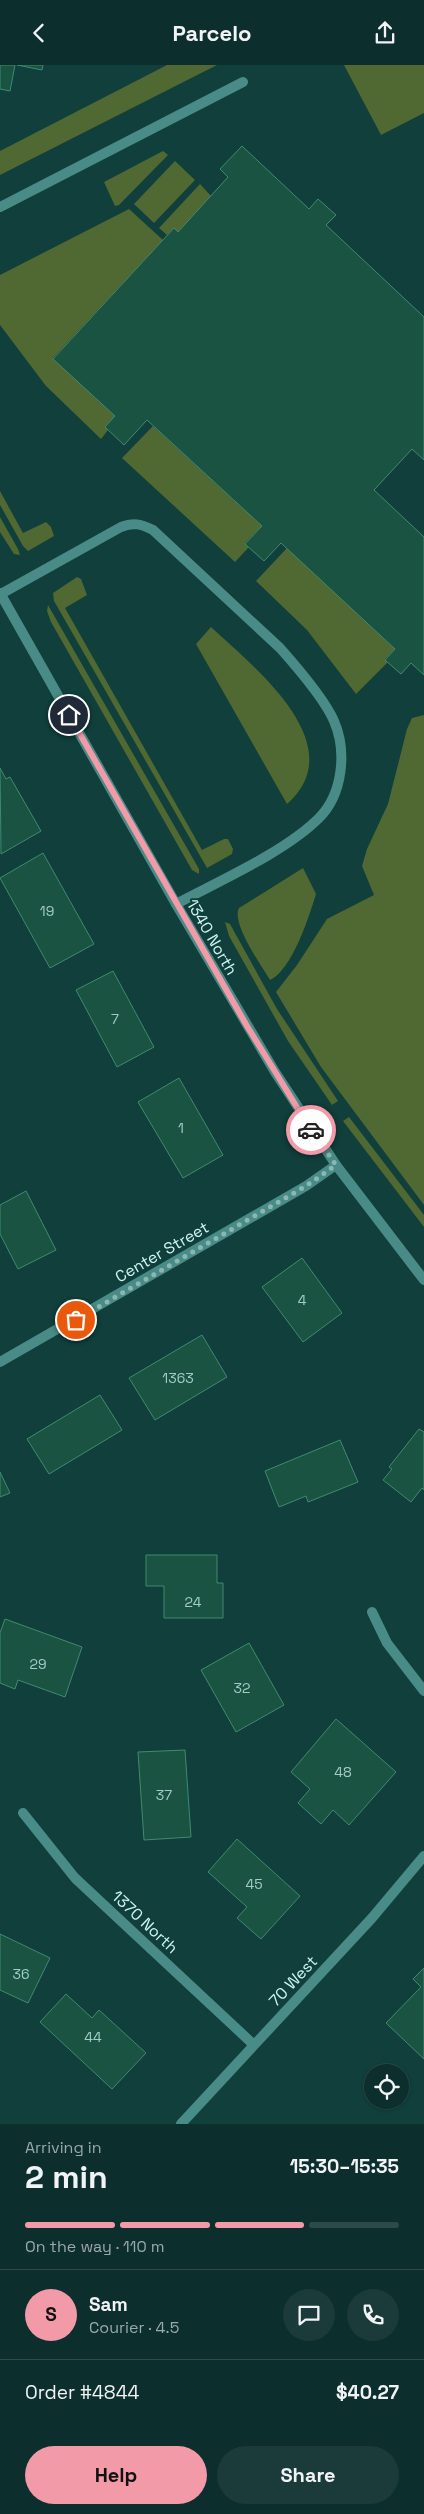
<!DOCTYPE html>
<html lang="en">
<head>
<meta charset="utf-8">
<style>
	body { margin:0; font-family:"Space Grotesk",sans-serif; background:#1a3b39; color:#f1f3f6; height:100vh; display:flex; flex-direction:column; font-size:19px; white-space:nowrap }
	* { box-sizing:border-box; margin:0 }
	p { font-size:16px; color:#9aa9aa }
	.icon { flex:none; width:28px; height:28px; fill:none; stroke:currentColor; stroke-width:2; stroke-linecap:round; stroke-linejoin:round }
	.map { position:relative; height:2059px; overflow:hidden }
	.side { display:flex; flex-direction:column; background:#0c2f2d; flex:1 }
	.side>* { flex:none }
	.buttons { position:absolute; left:364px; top:1999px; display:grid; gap:10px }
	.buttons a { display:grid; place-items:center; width:45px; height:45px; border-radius:50%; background:#0c2f2d; box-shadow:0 1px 4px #0004,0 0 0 1px #2c4a49; font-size:25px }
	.pin { position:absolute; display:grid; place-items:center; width:42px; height:42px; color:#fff; margin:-21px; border:2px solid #fff; border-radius:50%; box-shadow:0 1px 5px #0007 }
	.courier { position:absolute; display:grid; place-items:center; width:50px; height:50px; margin:-25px; border:4px solid #f39aa9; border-radius:50%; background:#fff; color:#222; box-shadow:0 1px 6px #0007 }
	.overview em { font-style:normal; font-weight:700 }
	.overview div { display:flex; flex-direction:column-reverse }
	.overview { display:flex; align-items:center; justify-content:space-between; height:85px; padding:0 25px }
	h1 { font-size:32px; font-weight:700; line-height:38px }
	.bar { display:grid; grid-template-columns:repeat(4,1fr); gap:8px 5px; align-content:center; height:60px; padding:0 25px }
	.bar i { height:6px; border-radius:4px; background:#2c4a49 }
	.bar .selected { background:#f39aa9 }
	.bar p { grid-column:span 4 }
	.line { display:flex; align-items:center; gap:12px; padding:0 25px; border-top:1px solid #2c4a49 }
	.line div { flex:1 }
	.round { display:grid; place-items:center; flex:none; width:52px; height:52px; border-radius:26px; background:#1a3b39 }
	.cta { display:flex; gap:10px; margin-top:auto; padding:10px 25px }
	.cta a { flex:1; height:58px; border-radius:30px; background:#f39aa9; color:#111; font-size:20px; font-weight:700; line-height:58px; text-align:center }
	.cta a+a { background:#1a3b39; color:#f1f3f6 }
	header { display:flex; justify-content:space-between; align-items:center; height:65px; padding:0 25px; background:#0c2f2d; font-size:22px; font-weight:700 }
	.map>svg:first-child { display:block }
</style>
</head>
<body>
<header><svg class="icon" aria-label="back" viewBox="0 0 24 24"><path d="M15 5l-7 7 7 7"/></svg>Parcelo<svg class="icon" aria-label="share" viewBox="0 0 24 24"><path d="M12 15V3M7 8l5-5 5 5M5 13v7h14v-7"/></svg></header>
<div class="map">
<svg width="424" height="2059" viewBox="0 0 424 2059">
	<rect width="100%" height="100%" fill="#103f3c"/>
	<!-- green -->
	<path fill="#506831" d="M 167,0 L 217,0 L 0,110 L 0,86 Z
		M 344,0 L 424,0 L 424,48 L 381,70 Z
		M 163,86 L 168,90 L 119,140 L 115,141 L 104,117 Z
		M 175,96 L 195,115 L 154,158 L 134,139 Z
		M 200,119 L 211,131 L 178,167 L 174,163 L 167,170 L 159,163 Z
		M 129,144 L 163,175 L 53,293 L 115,351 L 105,362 L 108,365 L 101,374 L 46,321 L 0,260 L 0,210 Z
		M 153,361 L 262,461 L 245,478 L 249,482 L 235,497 L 122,393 Z
		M 0,426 L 23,468 L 46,457 L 51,462 L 54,471 L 28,486 L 23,481 L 0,440 Z
		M 0,452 L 18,484 L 20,490 L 14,489 L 0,467 Z
		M 287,483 L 395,584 L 385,594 L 388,597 L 356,629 L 307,565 L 256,516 Z
		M 77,512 L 81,514 L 87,530 L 65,543 L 202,785 L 224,774 L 228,774 L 233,784 L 232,789 L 207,803 L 54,536 L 53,528 Z
		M 48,540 L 199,804 L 199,809 L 192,805 L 51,557 L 47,546 Z
		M 211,562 C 253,601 354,680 287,739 L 196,579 Z
		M 424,650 L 424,1140 L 321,1002 L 276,927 L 297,900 L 327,854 L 374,830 L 362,801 L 367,784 L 388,739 L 407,664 L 412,653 Z
		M 303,803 L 316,829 C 309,852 292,905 270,915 C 261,900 231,858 239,843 Z
		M 225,857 L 230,859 L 277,944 L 338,1036 L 332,1040 L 288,976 L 229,871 Z
		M 349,1052 L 424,1150 L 424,1162 L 343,1056 Z"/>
	<!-- building -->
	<path fill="#1a5341" stroke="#418a71" d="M 0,0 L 15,0 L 10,26 L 0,24 Z
		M 17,0 L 43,0 L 42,5 Z
		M 242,81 L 309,144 L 318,134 L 336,150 L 326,160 L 424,252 L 424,395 L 412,384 L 374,425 L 424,472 L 424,610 L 411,598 L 401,609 L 385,595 L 395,584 L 281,478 L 264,496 L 245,479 L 262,461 L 147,355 L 124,380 L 105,362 L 115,351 L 53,294 L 174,163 L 178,167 L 228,112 L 220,104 Z
		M 0,703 L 6,714 L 10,712 L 41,766 L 1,789 Z
		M 43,788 L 94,879 L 50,903 L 0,813 Z
		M 113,906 L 154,982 L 117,1002 L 76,925 Z
		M 179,1013 L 223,1090 L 183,1113 L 138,1037 Z
		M 26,1126 L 56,1185 L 18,1204 L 0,1169 L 0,1140 Z
		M 302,1193 L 342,1248 L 303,1277 L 262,1222 Z
		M 202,1270 L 227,1312 L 155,1355 L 129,1313 Z
		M 100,1330 L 122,1365 L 49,1409 L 27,1374 Z
		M 419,1364 L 424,1367 L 424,1425 L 422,1423 L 411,1437 L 383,1415 L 392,1404 L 389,1402 Z
		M 340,1375 L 358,1417 L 308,1437 L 306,1431 L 279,1442 L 265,1406 Z
		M 0,1407 L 10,1428 L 0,1432 Z
		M 146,1490 L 217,1490 L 217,1518 L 223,1518 L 223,1553 L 164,1553 L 164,1521 L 146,1521 Z
		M 5,1554 L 82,1582 L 65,1632 L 18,1615 L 15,1624 L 0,1618 L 0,1568 Z
		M 249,1578 L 284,1640 L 236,1667 L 201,1605 Z
		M 336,1654 L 396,1707 L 349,1760 L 333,1745 L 321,1759 L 298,1738 L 310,1724 L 291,1707 Z
		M 185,1685 L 191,1772 L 144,1775 L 138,1687 Z
		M 237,1774 L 300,1831 L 261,1874 L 237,1853 L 247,1842 L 208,1807 Z
		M 0,1869 L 50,1893 L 28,1938 L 0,1925 Z
		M 424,1903 L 424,1994 L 386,1958 L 421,1922 L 413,1914 Z
		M 66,1929 L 92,1953 L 99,1945 L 146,1988 L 112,2024 L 40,1957 Z"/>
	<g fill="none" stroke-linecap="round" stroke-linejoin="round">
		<!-- service -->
		<path stroke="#498b86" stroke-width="10" d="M 0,142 L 243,17
			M 1,529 L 121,462 C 134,457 141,459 153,465 L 280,583 C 296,601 325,635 334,656 C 347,686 343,729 319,753 C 285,787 219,816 176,839"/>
		<!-- minor -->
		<path stroke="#498b86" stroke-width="10" d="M 0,1297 L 306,1121 L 336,1100
			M 372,1547 L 387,1578 L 424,1626
			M 23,1748 L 75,1813 L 254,1980
			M 181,2059 L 372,1853 L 424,1791"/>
		<!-- tertiary -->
		<path stroke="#498b86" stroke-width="10" d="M 0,528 L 176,839 L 275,1007 L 336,1100 L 424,1215"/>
	</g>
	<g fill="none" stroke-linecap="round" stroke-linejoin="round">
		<!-- done -->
		<path stroke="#8cb6b2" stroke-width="5" stroke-dasharray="0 9" d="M 76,1255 L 306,1121 L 336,1100 L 311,1065"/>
		<!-- route -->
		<path stroke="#f39aa9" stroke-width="6" d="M 69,650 L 247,961 L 311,1065"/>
	</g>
	<g text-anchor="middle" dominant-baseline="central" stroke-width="4" stroke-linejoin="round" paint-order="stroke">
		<!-- number labels -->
		<g font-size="14" fill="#a1cdc6">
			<text x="47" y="846">19</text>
			<text x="115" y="954">7</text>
			<text x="181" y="1063">1</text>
			<text x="302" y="1235">4</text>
			<text x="178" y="1313">1363</text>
			<text x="193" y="1537">24</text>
			<text x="38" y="1599">29</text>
			<text x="242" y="1623">32</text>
			<text x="343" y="1707">48</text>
			<text x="164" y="1730">37</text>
			<text x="254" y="1819">45</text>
			<text x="21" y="1909">36</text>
			<text x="93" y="1972">44</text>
		</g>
		<!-- street labels -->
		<g font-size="16" fill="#cef6f2" stroke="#103f3c">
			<text transform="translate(212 872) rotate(60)">1340 North</text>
			<text transform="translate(162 1187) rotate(-30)">Center Street</text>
			<text transform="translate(145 1857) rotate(43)">1370 North</text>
			<text transform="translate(293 1916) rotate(-47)">70 West</text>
		</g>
	</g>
</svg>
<div class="buttons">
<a><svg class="icon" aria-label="locate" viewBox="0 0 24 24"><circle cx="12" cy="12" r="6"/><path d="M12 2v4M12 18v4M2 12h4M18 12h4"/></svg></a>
</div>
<div class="pin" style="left:76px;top:1255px;background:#ea580c"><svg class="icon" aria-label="bag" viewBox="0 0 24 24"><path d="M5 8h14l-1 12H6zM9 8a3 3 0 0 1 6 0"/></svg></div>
<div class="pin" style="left:69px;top:650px;background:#1f2937"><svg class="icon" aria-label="home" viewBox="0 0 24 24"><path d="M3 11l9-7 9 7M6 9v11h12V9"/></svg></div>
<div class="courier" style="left:311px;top:1065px"><svg class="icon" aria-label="car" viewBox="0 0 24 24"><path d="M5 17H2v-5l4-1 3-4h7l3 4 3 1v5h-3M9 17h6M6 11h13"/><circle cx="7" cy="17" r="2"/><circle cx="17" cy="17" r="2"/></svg></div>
</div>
<section class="side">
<div class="overview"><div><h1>2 min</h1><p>Arriving in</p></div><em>15:30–15:35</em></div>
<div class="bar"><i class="selected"></i><i class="selected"></i><i class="selected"></i><i></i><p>On the way · 110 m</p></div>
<div class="line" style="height:90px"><b class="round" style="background:#f39aa9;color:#111">S</b><div><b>Sam</b><p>Courier · 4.5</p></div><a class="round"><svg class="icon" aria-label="chat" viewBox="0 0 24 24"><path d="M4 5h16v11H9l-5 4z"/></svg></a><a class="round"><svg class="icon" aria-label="phone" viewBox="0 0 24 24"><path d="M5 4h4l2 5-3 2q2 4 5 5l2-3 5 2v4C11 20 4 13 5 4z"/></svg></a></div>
<div class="line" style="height:65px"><div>Order #4844</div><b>$40.27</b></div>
<div class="cta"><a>Help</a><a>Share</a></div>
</section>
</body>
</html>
